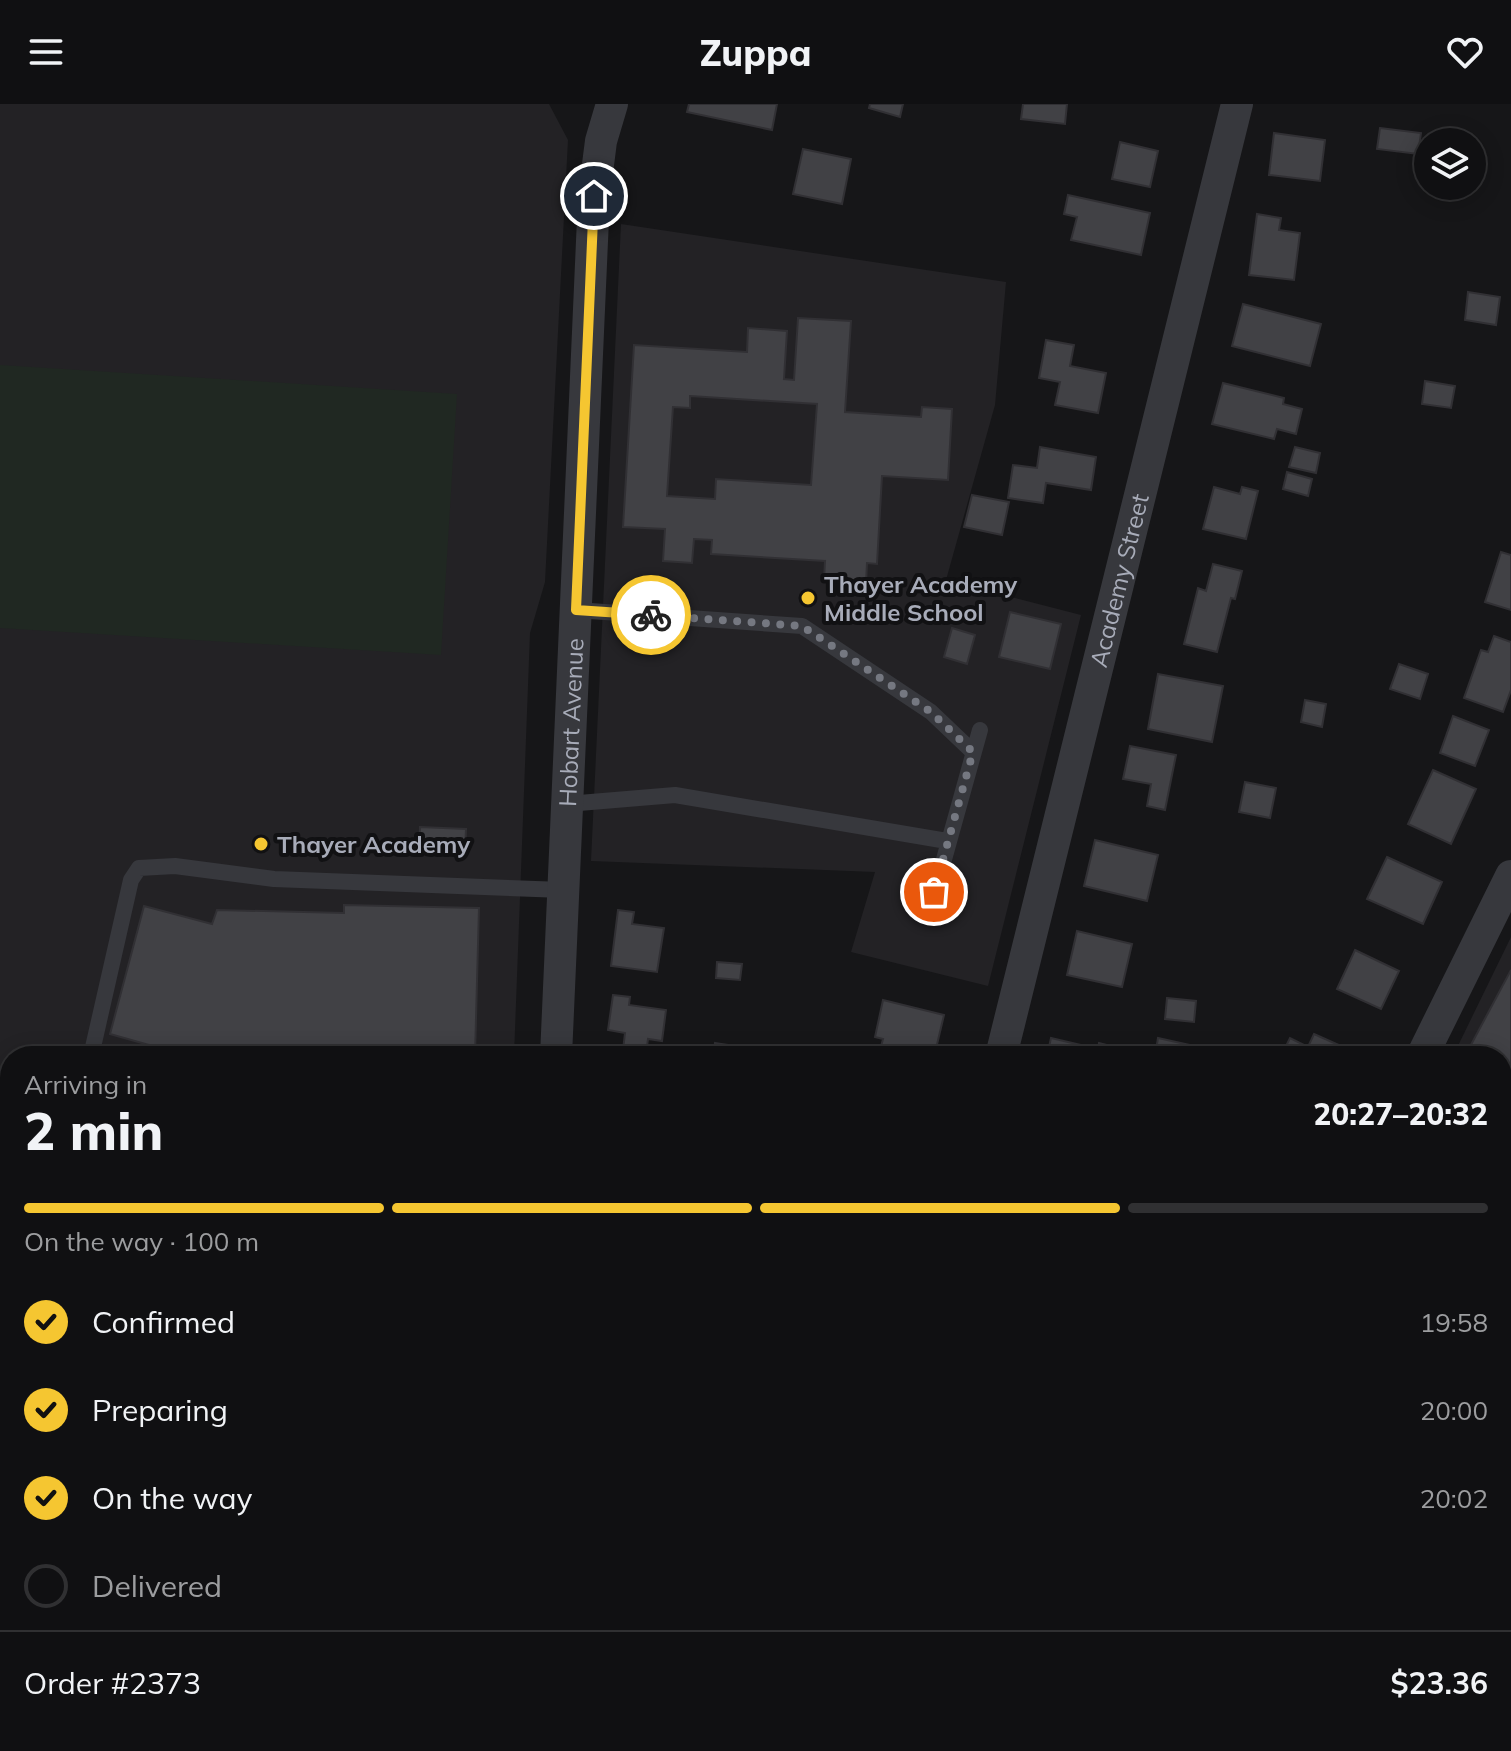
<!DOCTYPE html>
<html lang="en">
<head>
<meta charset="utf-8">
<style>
	body { margin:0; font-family:Mulish,sans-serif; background:#19191b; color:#f1f3f6; height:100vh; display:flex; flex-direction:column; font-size:30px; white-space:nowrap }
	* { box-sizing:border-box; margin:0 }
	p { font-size:26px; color:#9c9d9f }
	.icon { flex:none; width:44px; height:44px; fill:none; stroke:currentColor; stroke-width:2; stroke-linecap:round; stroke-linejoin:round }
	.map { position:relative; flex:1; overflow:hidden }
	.side { position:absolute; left:0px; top:942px; width:1512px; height:706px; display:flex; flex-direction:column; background:#101012; border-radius:32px 32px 0 0; box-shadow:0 4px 20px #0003,0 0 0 2px #303032 }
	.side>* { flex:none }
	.buttons { position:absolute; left:1414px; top:24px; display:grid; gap:16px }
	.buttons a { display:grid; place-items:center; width:72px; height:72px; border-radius:50%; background:#101012; box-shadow:0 4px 20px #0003,0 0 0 2px #303032; font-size:40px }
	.pin { position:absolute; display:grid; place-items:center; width:68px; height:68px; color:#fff; margin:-34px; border:4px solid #fff; border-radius:50%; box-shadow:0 2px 8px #0007 }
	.courier { position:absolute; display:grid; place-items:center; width:80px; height:80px; margin:-40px; border:6px solid #f5c631; border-radius:50%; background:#fff; color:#222; box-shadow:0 2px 10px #0007 }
	.overview em { font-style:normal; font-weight:800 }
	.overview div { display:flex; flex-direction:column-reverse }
	.overview { display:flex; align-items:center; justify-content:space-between; height:136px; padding:0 24px }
	h1 { font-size:52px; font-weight:800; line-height:60px }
	.bar { display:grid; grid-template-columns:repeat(4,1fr); gap:12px 8px; align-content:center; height:96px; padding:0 24px }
	.bar i { height:10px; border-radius:6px; background:#303032 }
	.bar .on { background:#f5c631 }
	.bar p { grid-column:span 4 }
	.line { display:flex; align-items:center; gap:20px; padding:0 24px; border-top:2px solid #303032 }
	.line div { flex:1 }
	ol { padding:0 24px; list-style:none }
	li { display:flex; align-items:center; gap:24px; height:88px }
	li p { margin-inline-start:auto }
	li .icon { padding:8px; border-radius:50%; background:#f5c631; color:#111; stroke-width:4 }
	li:last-child { color:#9c9d9f }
	li i { width:44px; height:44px; border:4px solid #303032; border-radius:50% }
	header { display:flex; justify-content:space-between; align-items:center; height:104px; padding:0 24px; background:#101012; font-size:36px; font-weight:800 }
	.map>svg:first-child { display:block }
</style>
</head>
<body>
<header><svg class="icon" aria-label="menu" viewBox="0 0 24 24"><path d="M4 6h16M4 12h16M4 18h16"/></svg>Zuppa<svg class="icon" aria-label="heart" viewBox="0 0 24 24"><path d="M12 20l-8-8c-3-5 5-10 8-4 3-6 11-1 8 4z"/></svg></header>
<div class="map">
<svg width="1511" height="1647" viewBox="0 0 1511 1647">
	<rect width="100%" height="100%" fill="#161618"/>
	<!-- built -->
	<path fill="#232225" d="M 0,0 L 549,0 L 568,36 L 545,478 L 530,529 L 514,952 L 10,952 L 10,1638 L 448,1638 L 447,1647 L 0,1647 Z
		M 621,120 L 1006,178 L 995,301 L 946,476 L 1081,511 L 988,882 L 851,848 L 875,768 L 591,757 Z
		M 1511,833 L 1511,1454 L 1506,1454 L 1502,1498 L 1502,952 L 1453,952 Z
		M 1295,1638 L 1489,1638 L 1488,1647 L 1294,1647 Z"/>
	<!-- green -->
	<path fill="#202822" d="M 0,261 L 457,290 L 441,551 L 0,524 Z"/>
	<!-- building -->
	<path fill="#414145" stroke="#313034" stroke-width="2" fill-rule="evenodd" d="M 689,0 L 777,0 L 772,26 L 687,8 Z
		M 870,0 L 903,0 L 900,13 L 869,4 Z
		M 1023,0 L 1067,0 L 1065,20 L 1021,15 Z
		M 1380,24 L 1421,29 L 1418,50 L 1377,45 Z
		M 1274,29 L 1325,36 L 1320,77 L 1269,71 Z
		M 1120,38 L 1158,47 L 1150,83 L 1112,75 Z
		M 803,45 L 851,55 L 842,100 L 793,90 Z
		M 1068,91 L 1150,109 L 1141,151 L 1071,136 L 1077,113 L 1064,110 Z
		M 1257,110 L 1281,114 L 1279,126 L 1300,129 L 1294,176 L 1249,171 Z
		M 1468,188 L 1500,193 L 1496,221 L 1465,216 Z
		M 1243,200 L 1321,220 L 1310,262 L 1232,242 Z
		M 798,214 L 851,217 L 845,308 L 921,313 L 922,303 L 952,305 L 948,376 L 882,372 L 877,460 L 867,459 L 866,480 L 824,477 L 825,457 L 711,450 L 712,436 L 694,435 L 692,459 L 663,457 L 665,425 L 623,423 L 634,241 L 747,248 L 748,224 L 787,227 L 784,275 L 794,276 ZM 690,292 L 817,300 L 811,381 L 716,375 L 715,395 L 667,392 L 673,303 L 690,304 Z
		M 1046,236 L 1074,241 L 1070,262 L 1106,269 L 1098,309 L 1055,301 L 1060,278 L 1039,274 Z
		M 1425,277 L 1455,282 L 1451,304 L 1422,300 Z
		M 1223,279 L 1284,294 L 1283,300 L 1302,305 L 1296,330 L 1277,325 L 1274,335 L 1212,320 Z
		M 1040,343 L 1096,353 L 1091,386 L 1046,379 L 1043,399 L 1008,394 L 1013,361 L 1037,364 Z
		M 1295,343 L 1320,349 L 1316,369 L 1289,363 Z
		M 1287,368 L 1312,375 L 1308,392 L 1283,385 Z
		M 1214,383 L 1240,390 L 1242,383 L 1258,387 L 1246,435 L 1203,425 Z
		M 972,391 L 1009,398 L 1002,431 L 964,423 Z
		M 1501,448 L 1511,451 L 1511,506 L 1485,498 Z
		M 1213,460 L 1242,467 L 1235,495 L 1231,494 L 1217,548 L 1184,540 L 1198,484 L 1206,487 Z
		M 1010,508 L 1061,520 L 1050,565 L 999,553 Z
		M 952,524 L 975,531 L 967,560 L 944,553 Z
		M 1494,532 L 1511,538 L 1511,586 L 1503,608 L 1464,594 L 1481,546 L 1488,548 Z
		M 1399,560 L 1428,570 L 1420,595 L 1390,585 Z
		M 1158,570 L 1223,582 L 1212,638 L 1148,625 Z
		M 1305,596 L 1326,600 L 1322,623 L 1301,618 Z
		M 1453,612 L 1489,626 L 1475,662 L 1440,649 Z
		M 1130,642 L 1176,651 L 1165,706 L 1147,702 L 1151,680 L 1123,675 Z
		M 1433,666 L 1476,685 L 1451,740 L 1408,720 Z
		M 1245,678 L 1276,684 L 1270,714 L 1239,708 Z
		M 420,723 L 466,725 L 465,750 L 419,748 Z
		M 1095,736 L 1158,751 L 1147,797 L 1084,782 Z
		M 1387,753 L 1442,778 L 1423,820 L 1367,795 Z
		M 344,801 L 479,804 L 475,952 L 188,952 L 110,930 L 144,802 L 212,820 L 217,806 L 344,809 Z
		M 618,806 L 634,808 L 632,820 L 664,824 L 657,868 L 611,862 Z
		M 1077,827 L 1132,840 L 1122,883 L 1067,871 Z
		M 1355,846 L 1399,867 L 1381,905 L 1337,885 Z
		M 717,858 L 742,860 L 740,876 L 716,874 Z
		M 1511,866 L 1511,1086 L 1502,1103 L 1502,952 L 1465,952 Z
		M 613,891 L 630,893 L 629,901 L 666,906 L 662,937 L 648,935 L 646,950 L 623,946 L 625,929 L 608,926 Z
		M 1167,894 L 1196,897 L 1194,918 L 1165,915 Z
		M 883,896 L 944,911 L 935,949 L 916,944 L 914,952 L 879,950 L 883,935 L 875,933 Z
		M 1314,930 L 1359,950 L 1358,952 L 1281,952 L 1290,934 L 1308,943 Z
		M 1051,934 L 1098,945 L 1099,939 L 1126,946 L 1124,952 L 1047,952 Z
		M 1158,934 L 1190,941 L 1188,952 L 1155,952 Z
		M 715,939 L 742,943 L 741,952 L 713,952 Z
		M 528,1638 L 602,1638 L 601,1647 L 527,1647 Z
		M 659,1638 L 686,1638 L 685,1647 L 658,1647 Z
		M 736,1638 L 818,1638 L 817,1647 L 790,1647 Z
		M 949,1638 L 989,1638 L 989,1643 L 949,1642 Z"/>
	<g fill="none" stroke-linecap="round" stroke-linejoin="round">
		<!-- service -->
		<path stroke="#37383d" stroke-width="16" d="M 576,506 L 802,522 L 931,608 L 973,648
			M 567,700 L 675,691 L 947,737
			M 928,813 L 980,626
			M 91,952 L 131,776 L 139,764 L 175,762 L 274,775 L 563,786
			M 0,999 L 10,1000
			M 0,1224 L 10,1196
			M 0,1569 L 10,1572
			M 65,1638 L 69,1647
			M 166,1638 L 208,1641
			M 395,1647 L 397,1638
			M 1097,1647 L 1107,1638
			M 1350,1647 L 1351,1638
			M 1445,1647 L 1446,1638"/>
		<!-- minor -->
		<g stroke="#37383d" stroke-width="32">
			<path id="s1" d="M 556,952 L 594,92 L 601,37 L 612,0"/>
			<path id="s2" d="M 1001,952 L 1237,0"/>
			<path d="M 1422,952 L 1511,772"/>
			<path d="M 476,1647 L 477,1638"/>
			<path d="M 894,1647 L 894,1638"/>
		</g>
	</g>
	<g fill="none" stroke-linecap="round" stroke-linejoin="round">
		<!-- done -->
		<path stroke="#757881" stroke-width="8" stroke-dasharray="0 14.4" d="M 651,511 L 802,522 L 931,608 L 973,648 L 934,788"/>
		<!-- route -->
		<path stroke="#f5c631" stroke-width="10" d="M 594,92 L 576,506 L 651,511"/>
	</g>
	<!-- markers -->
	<g fill="#f5c631" stroke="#111113" stroke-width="3">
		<circle cx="808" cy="494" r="8"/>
		<circle cx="261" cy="740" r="8"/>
	</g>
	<g text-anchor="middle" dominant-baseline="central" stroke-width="8" stroke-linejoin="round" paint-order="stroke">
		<!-- street labels -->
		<g font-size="24" fill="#a8acb9" stroke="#111113">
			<text stroke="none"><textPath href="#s2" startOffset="490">Academy Street</textPath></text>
			<text stroke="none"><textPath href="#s1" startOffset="334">Hobart Avenue</textPath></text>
		</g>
		<!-- poi labels -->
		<g font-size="24" font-weight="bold" fill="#a8acb9" stroke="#111113" text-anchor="start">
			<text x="824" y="480">Thayer Academy<tspan x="824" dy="28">Middle School</tspan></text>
			<text x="277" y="740">Thayer Academy</text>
		</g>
	</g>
</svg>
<div class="buttons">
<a><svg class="icon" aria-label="layers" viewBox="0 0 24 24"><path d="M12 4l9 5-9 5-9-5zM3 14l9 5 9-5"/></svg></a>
</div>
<div class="pin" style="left:934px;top:788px;background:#ea580c"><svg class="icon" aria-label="bag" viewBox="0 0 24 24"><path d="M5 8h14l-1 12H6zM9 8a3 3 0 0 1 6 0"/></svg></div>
<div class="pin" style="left:594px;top:92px;background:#1f2937"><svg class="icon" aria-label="home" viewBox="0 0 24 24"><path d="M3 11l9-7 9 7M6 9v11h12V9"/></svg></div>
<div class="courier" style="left:651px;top:511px"><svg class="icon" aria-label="bike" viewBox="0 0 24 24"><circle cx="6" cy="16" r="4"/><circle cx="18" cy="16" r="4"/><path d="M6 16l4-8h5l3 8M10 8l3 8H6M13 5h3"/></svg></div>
<section class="side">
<div class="overview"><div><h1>2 min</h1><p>Arriving in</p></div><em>20:27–20:32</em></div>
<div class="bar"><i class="on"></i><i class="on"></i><i class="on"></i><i></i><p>On the way · 100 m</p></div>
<ol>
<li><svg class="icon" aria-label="check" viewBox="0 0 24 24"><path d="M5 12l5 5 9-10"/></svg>Confirmed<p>19:58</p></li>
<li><svg class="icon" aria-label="check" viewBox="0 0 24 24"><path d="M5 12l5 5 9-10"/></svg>Preparing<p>20:00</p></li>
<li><svg class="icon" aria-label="check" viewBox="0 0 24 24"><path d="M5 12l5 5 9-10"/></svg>On the way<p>20:02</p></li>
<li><i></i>Delivered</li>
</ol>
<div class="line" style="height:104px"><div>Order #2373</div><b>$23.36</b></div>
</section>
</div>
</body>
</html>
